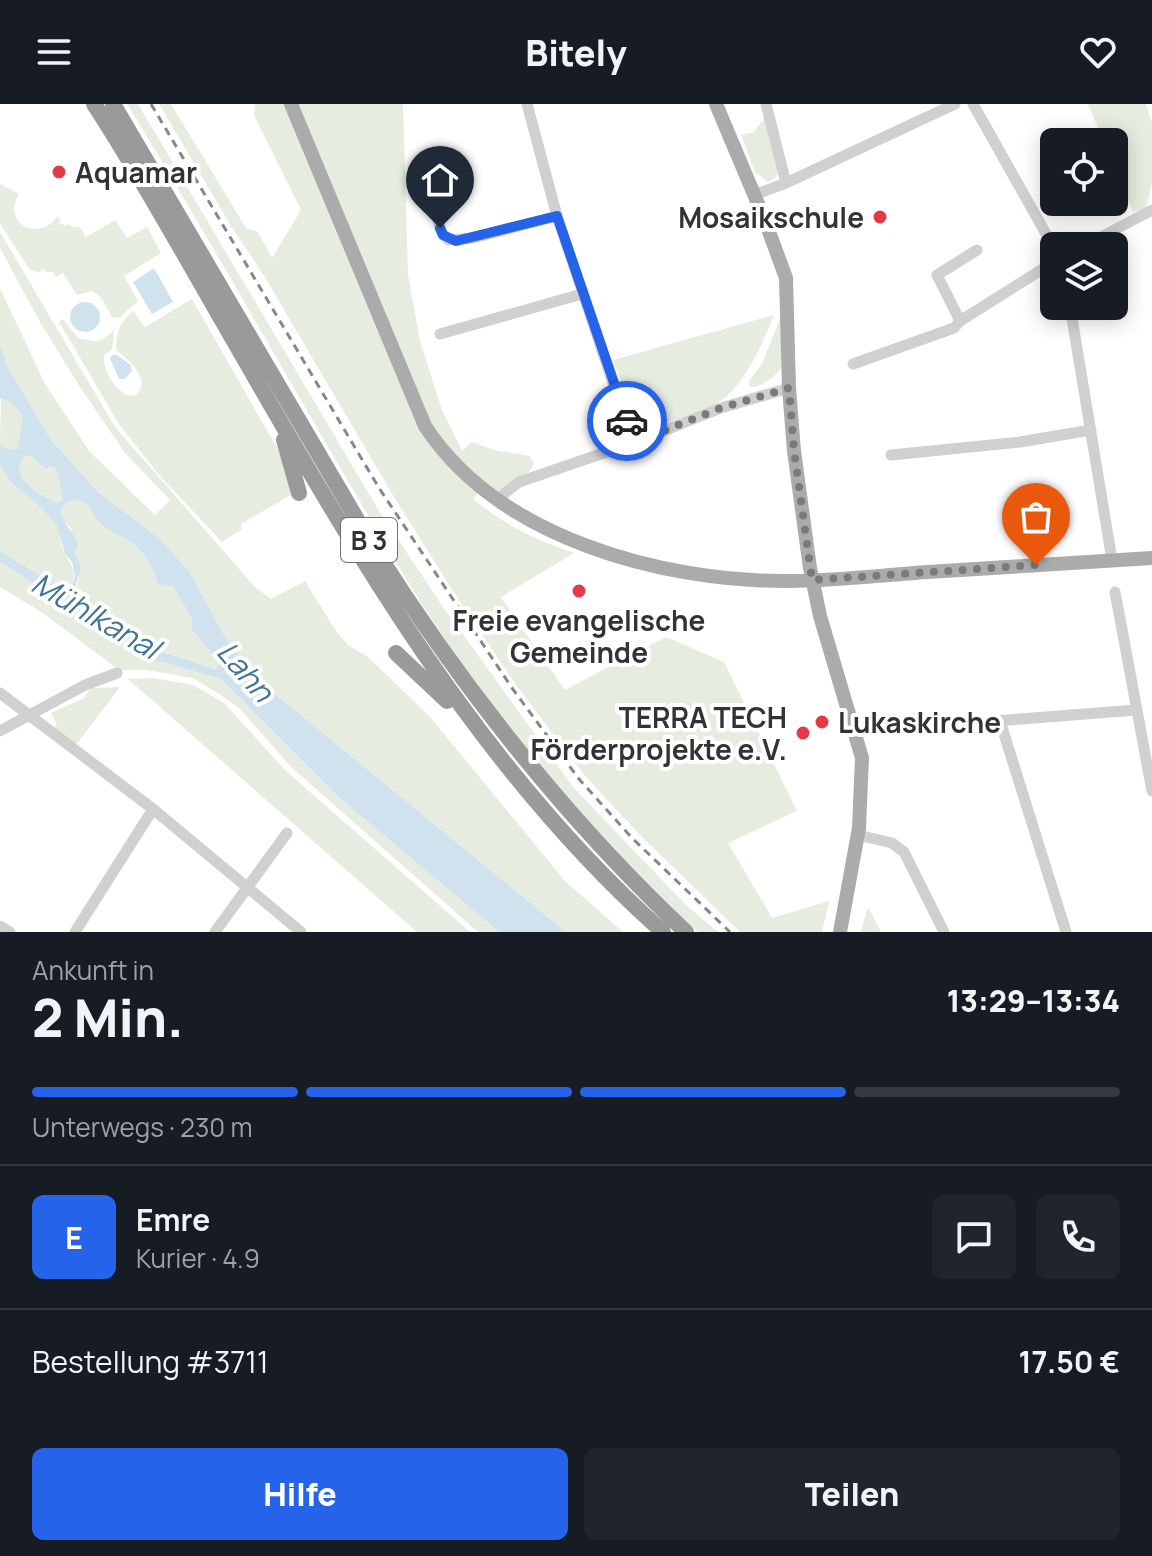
<!DOCTYPE html>
<html lang="de">
<head>
<meta charset="utf-8">
<style>
	body { margin:0; font-family:Manrope,sans-serif; background:#20242c; color:#f1f3f6; height:100vh; display:flex; flex-direction:column; font-size:30px; white-space:nowrap }
	* { box-sizing:border-box; margin:0 }
	p { font-size:26px; color:#9ea1a6 }
	.icon { flex:none; width:44px; height:44px; fill:none; stroke:currentColor; stroke-width:2; stroke-linecap:round; stroke-linejoin:round }
	.map { position:relative; height:828px; overflow:hidden }
	.sheet { display:flex; flex-direction:column; background:#171b24; flex:1 }
	.sheet>* { flex:none }
	.buttons { position:absolute; left:1040px; top:24px; display:grid; gap:16px }
	.buttons a { display:grid; place-items:center; width:88px; height:88px; border-radius:12px; background:#171b24; box-shadow:0 4px 20px #0003; font-size:40px }
	.pin { position:absolute; display:grid; place-items:center; width:68px; height:68px; color:#fff; margin:-82px -34px; border-radius:50% 50% 50% 0; rotate:-45deg; box-shadow:0 0 8px #0007 }
	.pin .icon { rotate:45deg }
	.courier { position:absolute; display:grid; place-items:center; width:80px; height:80px; margin:-40px; border:6px solid #2563eb; border-radius:50%; background:#fff; color:#222; box-shadow:0 2px 10px #0007 }
	.head em { font-style:normal; font-weight:800 }
	.head div { display:flex; flex-direction:column-reverse }
	.head { display:flex; align-items:center; justify-content:space-between; height:136px; padding:0 32px }
	h1 { font-size:52px; font-weight:800; line-height:60px }
	.bar { display:grid; grid-template-columns:repeat(4,1fr); gap:12px 8px; align-content:center; height:96px; padding:0 32px }
	.bar i { height:10px; border-radius:6px; background:#363941 }
	.bar .current { background:#2563eb }
	.bar p { grid-column:span 4 }
	.line { display:flex; align-items:center; gap:20px; padding:0 32px; border-top:2px solid #363941 }
	.line div { flex:1 }
	.round { display:grid; place-items:center; flex:none; width:84px; height:84px; border-radius:12px; background:#20242c }
	.action { display:flex; gap:16px; margin-top:auto; padding:16px 32px }
	.action a { flex:1; height:92px; border-radius:12px; background:#2563eb; color:#fff; font-size:32px; font-weight:800; line-height:92px; text-align:center }
	.action a+a { background:#20242c; color:#f1f3f6 }
	header { display:flex; justify-content:space-between; align-items:center; height:104px; padding:0 32px; background:#171b24; font-size:36px; font-weight:800 }
	.map>svg:first-child { display:block }
</style>
</head>
<body>
<header><svg class="icon" aria-label="menu" viewBox="0 0 24 24"><path d="M4 6h16M4 12h16M4 18h16"/></svg>Bitely<svg class="icon" aria-label="heart" viewBox="0 0 24 24"><path d="M12 20l-8-8c-3-5 5-10 8-4 3-6 11-1 8 4z"/></svg></header>
<div class="map">
<svg width="1152" height="828" viewBox="0 0 1152 828">
	<rect width="100%" height="100%" fill="#fff"/>
	<!-- green -->
	<path fill="#e6ecdf" d="M 127,0 L 138,0 L 378,405 L 441,500 L 573,683 L 686,801 L 718,828 L 698,828 C 607,741 529,654 456,551 C 414,491 378,428 341,365 C 270,244 201,120 127,0 Z
		M 159,0 L 171,0 L 246,124 L 258,128 L 272,154 L 301,106 L 254,11 L 255,0 L 403,0 L 408,171 L 420,237 L 442,306 L 462,347 L 472,338 L 494,346 L 530,352 L 534,360 L 530,367 L 496,388 L 487,379 L 473,395 C 508,423 532,434 574,449 L 501,493 L 565,586 L 666,533 L 724,558 L 797,707 L 728,739 L 772,814 L 829,797 L 822,828 L 740,828 L 638,729 L 585,672 L 516,581 L 453,487 L 394,393 L 263,170 L 231,122 Z
		M 1088,0 L 1146,0 L 1152,19 L 1152,79 L 1146,105 L 1133,108 L 1114,63 L 1114,38 L 1104,38 Z
		M 765,13 L 778,69 L 776,73 L 768,78 L 755,68 L 741,31 L 754,28 Z
		M 0,80 L 19,90 C 1,119 38,139 57,113 L 61,115 L 59,119 L 66,122 L 67,120 L 75,124 L 79,122 L 86,133 L 115,116 L 127,134 L 147,123 L 161,149 L 124,172 L 138,197 L 119,214 L 112,213 L 100,192 L 92,187 L 77,191 L 63,169 L 56,173 L 53,168 L 46,168 L 43,164 L 39,169 L 29,165 L 0,119 Z
		M 0,128 L 115,323 L 255,483 L 271,495 L 305,477 L 336,527 L 349,542 L 367,552 L 430,613 L 565,777 L 623,828 L 566,828 L 263,580 L 229,540 L 189,467 L 159,434 L 98,388 L 51,336 L 8,263 L 0,240 L 0,184 L 44,278 L 89,347 L 155,411 L 170,396 L 125,349 L 80,283 L 40,218 L 0,144 Z
		M 192,195 L 281,351 L 291,391 L 241,420 L 242,425 L 222,438 L 159,371 L 119,320 L 59,218 L 63,215 L 78,234 C 99,238 98,240 114,226 L 112,246 L 104,251 C 103,267 113,282 126,291 L 135,292 C 153,276 129,256 116,246 C 117,227 119,219 133,207 L 145,223 Z
		M 774,211 C 762,241 745,282 716,300 C 700,310 659,320 639,327 L 613,256 Z
		M 781,212 L 781,264 C 775,273 761,284 750,283 L 749,277 L 762,260 Z
		M 1,294 L 11,298 L 23,312 L 17,346 L 4,344 L 0,340 Z
		M 26,351 L 56,365 L 63,396 L 56,399 C 39,390 5,372 26,351 Z
		M 0,361 C 16,385 42,397 56,420 C 61,429 60,441 65,450 C 76,469 76,469 70,491 L 0,447 Z
		M 75,395 L 90,402 C 98,428 118,427 136,442 C 148,453 153,465 158,480 L 173,482 L 192,515 L 192,526 L 217,555 L 219,561 L 215,565 L 163,548 L 72,492 L 79,475 L 77,457 L 71,424 L 62,415 L 60,407 L 66,399 Z
		M 0,458 L 159,557 L 221,575 L 335,690 L 499,828 L 478,828 L 290,662 L 241,606 L 224,593 L 193,574 L 147,566 L 119,566 L 43,509 L 0,483 Z
		M 153,574 L 193,581 L 224,599 L 286,667 L 470,828 L 417,828 L 128,575 Z
		M 120,583 L 75,642 L 53,625 L 57,621 L 51,609 L 83,595 L 91,584 Z
		M 868,803 L 881,828 L 861,828 Z"/>
	<!-- water -->
	<path fill="#cfe2ee" fill-rule="evenodd" d="M 154,164 L 173,198 L 152,210 L 133,178 Z
		M70 213a15 15 0 1 1 30 0a15 15 0 1 1-30 0Z
		M 0,240 L 8,263 L 51,336 L 98,388 L 159,434 L 189,467 L 229,540 L 263,580 L 566,828 L 499,828 L 335,690 L 221,575 L 159,557 L 0,458 L 0,447 L 70,490 L 75,473 L 72,458 L 65,450 L 57,422 L 43,405 L 11,378 L 0,361 L 0,340 L 4,344 L 17,346 L 23,312 L 11,298 L 0,294 ZM 26,351 L 32,353 L 46,365 L 50,362 L 56,365 L 63,396 L 56,399 C 39,390 5,372 26,351 ZM 75,395 L 90,402 C 98,428 118,427 136,442 C 148,453 153,465 158,480 L 173,482 L 192,515 L 192,526 L 217,555 L 219,561 L 215,565 L 163,548 L 72,492 L 81,465 L 75,449 L 78,439 C 73,428 63,419 60,407 L 66,399 Z
		M 112,251 L 117,251 L 131,261 L 132,267 L 125,275 L 119,275 L 110,255 Z"/>
	<g fill="none" stroke-linecap="round" stroke-linejoin="round">
		<!-- minor -->
		<path stroke="#d0d0d0" stroke-width="11" d="M 527,0 L 557,112 L 633,339
			M 766,0 L 786,79
			M 973,0 L 1054,144
			M 427,62 L 440,124 L 443,131 L 449,136 L 473,134 L 557,112
			M 754,91 L 786,79 L 955,0
			M 1084,142 L 1152,106
			M 1070,202 L 1112,456
			M 960,217 L 937,171 L 977,146
			M 440,230 L 582,190
			M 853,260 L 954,224 L 960,217 L 1054,158
			M 891,351 L 1020,338 L 1091,326
			M 496,396 L 519,378 L 633,339 L 721,304 L 789,284
			M 1115,488 L 1152,687
			M 0,589 L 153,705 L 301,828
			M 1000,617 L 1066,828
			M 880,626 L 1136,606
			M 0,627 L 85,581 L 117,569
			M 858,731 L 892,739 L 904,748 L 944,828
			M 0,822 L 10,828
			M 75,828 L 153,705
			M 215,828 L 287,729"/>
		<!-- major -->
		<path stroke="#ababab" stroke-width="14" d="M 291,0 L 425,322 C 498,434 662,478 789,477 C 836,477 882,471 928,468 C 1003,464 1077,458 1152,454
			M 716,0 L 764,114 L 786,174 L 789,284 L 794,347 L 810,464 L 820,512 L 862,654 L 859,724 L 840,828"/>
		<!-- highway -->
		<path stroke="#9a9a9a" stroke-width="16" d="M 94,0 C 136,64 173,131 211,197 C 340,421 467,654 663,828
			M 113,0 L 372,441 C 461,582 564,713 686,828
			M 284,336 L 299,389
			M 396,549 L 447,597"/>
		<!-- rail -->
		<path stroke="#888" stroke-width="3" stroke-dasharray="8 6" stroke-linecap="butt" d="M 151,0 L 379,384 L 512,584 L 579,675 L 632,734 L 730,828"/>
	</g>
	<g fill="none" stroke-linecap="round" stroke-linejoin="round">
		<!-- done -->
		<path stroke="#7a7a7a" stroke-width="8" stroke-dasharray="0 14.4" d="M 627,317 L 633,339 L 721,304 L 789,284 L 794,347 L 812,476 L 1036,461"/>
		<!-- route -->
		<path stroke="#2563eb" stroke-width="10" d="M 440,124 L 443,131 L 456,137 L 557,112 L 627,317"/>
	</g>
	<!-- markers -->
	<g fill="#e63946" stroke="#fff" stroke-width="3">
		<circle cx="59" cy="68" r="8"/>
		<circle cx="880" cy="113" r="8"/>
		<circle cx="579" cy="487" r="8"/>
		<circle cx="822" cy="618" r="8"/>
		<circle cx="803" cy="629" r="8"/>
	</g>
	<g text-anchor="middle" dominant-baseline="central" stroke-width="8" stroke-linejoin="round" paint-order="stroke">
		<!-- shield labels -->
		<rect fill="#fff" stroke="#707070" stroke-width="2" x="341" y="414" width="56" height="44" rx="6"/>
		<g font-size="26" font-weight="bold" fill="#333">
			<text x="369" y="436">B 3</text>
		</g>
		<!-- poi labels -->
		<g font-size="28" font-weight="bold" fill="#333" stroke="#fff" text-anchor="start">
			<text x="75" y="68">Aquamar</text>
			<text x="864" y="113" text-anchor="end">Mosaikschule</text>
			<text x="579" y="516" text-anchor="middle">Freie evangelische<tspan x="579" dy="32">Gemeinde</tspan></text>
			<text x="787" y="613" text-anchor="end">TERRA TECH<tspan x="787" dy="32">Förderprojekte e.V.</tspan></text>
			<text x="838" y="618">Lukaskirche</text>
		</g>
		<!-- water labels -->
		<g font-size="30" font-style="italic" fill="#3f7597" stroke="#fff">
			<text transform="translate(96 511) rotate(30)">Mühlkanal</text>
			<text transform="translate(246 567) rotate(49)">Lahn</text>
		</g>
	</g>
</svg>
<div class="buttons">
<a><svg class="icon" aria-label="locate" viewBox="0 0 24 24"><circle cx="12" cy="12" r="6"/><path d="M12 2v4M12 18v4M2 12h4M18 12h4"/></svg></a>
<a><svg class="icon" aria-label="layers" viewBox="0 0 24 24"><path d="M12 4l9 5-9 5-9-5zM3 14l9 5 9-5"/></svg></a>
</div>
<div class="pin" style="left:1036px;top:461px;background:#ea580c"><svg class="icon" aria-label="bag" viewBox="0 0 24 24"><path d="M5 8h14l-1 12H6zM9 8a3 3 0 0 1 6 0"/></svg></div>
<div class="pin" style="left:440px;top:124px;background:#1f2937"><svg class="icon" aria-label="home" viewBox="0 0 24 24"><path d="M3 11l9-7 9 7M6 9v11h12V9"/></svg></div>
<div class="courier" style="left:627px;top:317px"><svg class="icon" aria-label="car" viewBox="0 0 24 24"><path d="M5 17H2v-5l4-1 3-4h7l3 4 3 1v5h-3M9 17h6M6 11h13"/><circle cx="7" cy="17" r="2"/><circle cx="17" cy="17" r="2"/></svg></div>
</div>
<section class="sheet">
<div class="head"><div><h1>2 Min.</h1><p>Ankunft in</p></div><em>13:29–13:34</em></div>
<div class="bar"><i class="current"></i><i class="current"></i><i class="current"></i><i></i><p>Unterwegs · 230 m</p></div>
<div class="line" style="height:144px"><b class="round" style="background:#2563eb;color:#fff">E</b><div><b>Emre</b><p>Kurier · 4.9</p></div><a class="round"><svg class="icon" aria-label="chat" viewBox="0 0 24 24"><path d="M4 5h16v11H9l-5 4z"/></svg></a><a class="round"><svg class="icon" aria-label="phone" viewBox="0 0 24 24"><path d="M5 4h4l2 5-3 2q2 4 5 5l2-3 5 2v4C11 20 4 13 5 4z"/></svg></a></div>
<div class="line" style="height:104px"><div>Bestellung #3711</div><b>17.50 €</b></div>
<div class="action"><a>Hilfe</a><a>Teilen</a></div>
</section>
</body>
</html>
